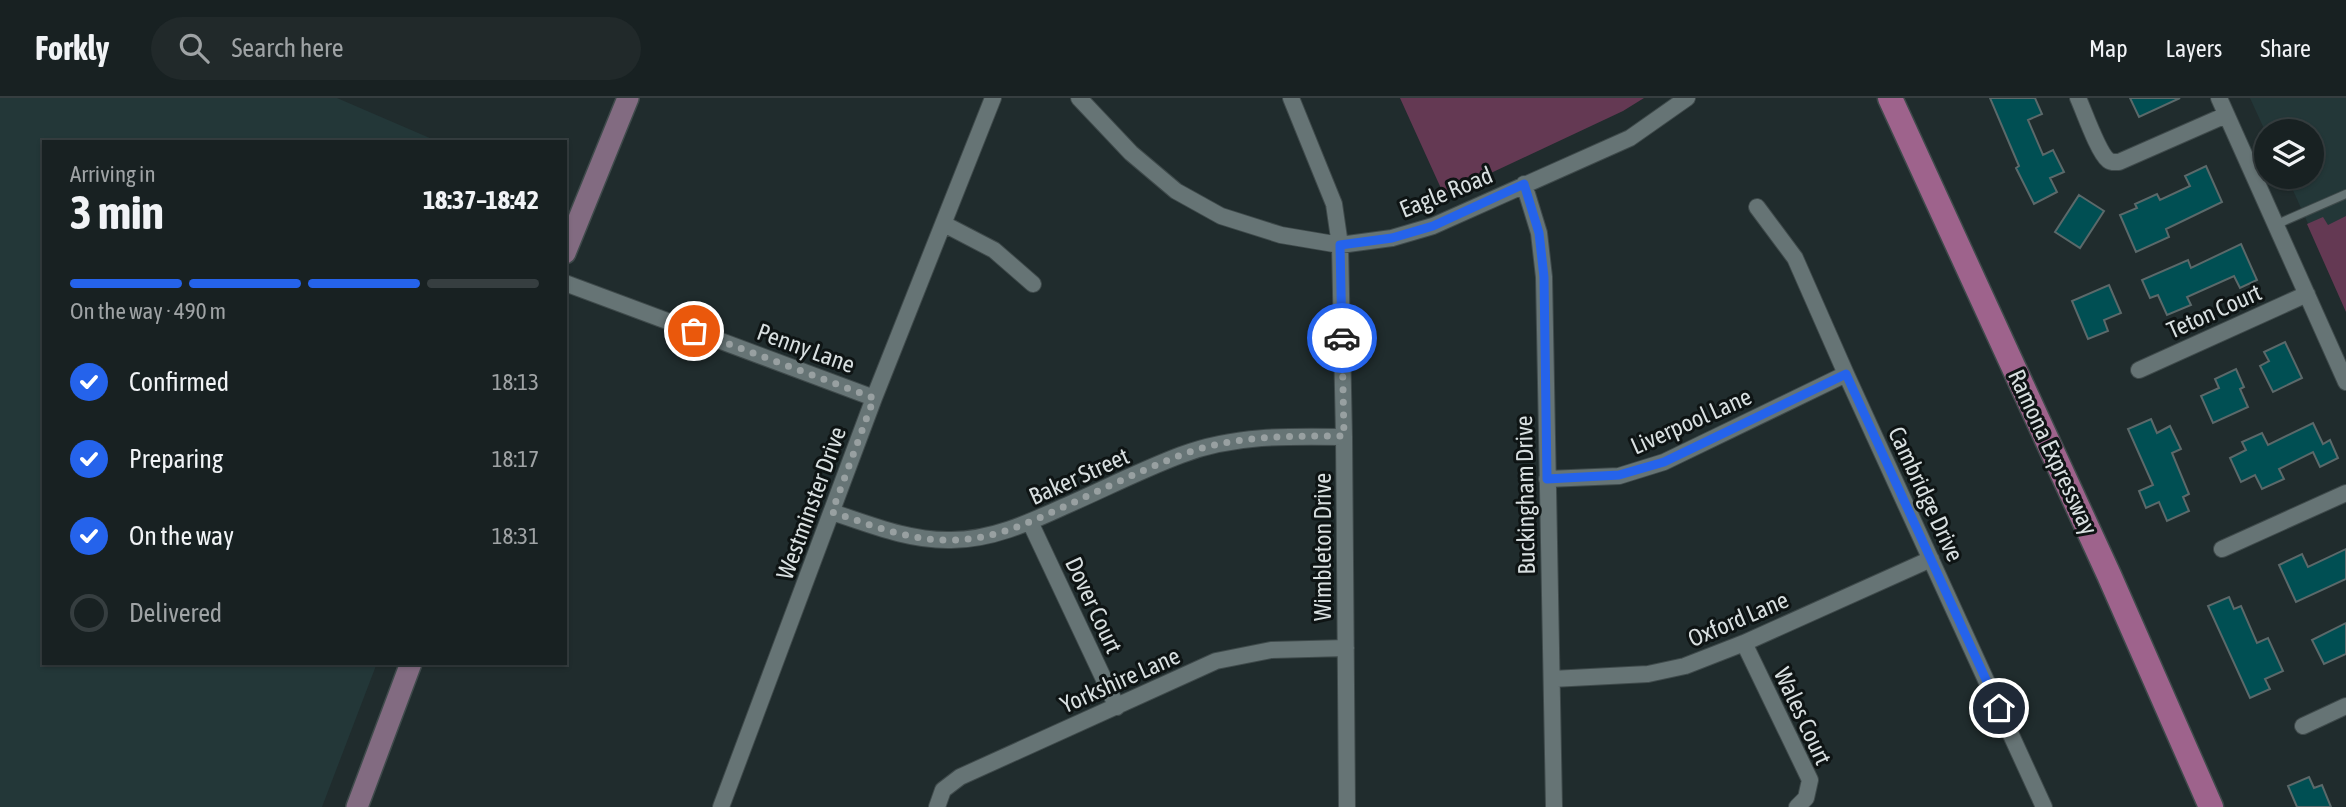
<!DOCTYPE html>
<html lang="en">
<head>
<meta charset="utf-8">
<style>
	body { margin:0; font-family:"Asap Condensed",sans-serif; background:#21292a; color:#f1f3f6; height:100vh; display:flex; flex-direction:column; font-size:26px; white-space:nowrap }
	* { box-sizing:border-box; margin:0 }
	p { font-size:23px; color:#9fa3a5 }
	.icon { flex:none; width:38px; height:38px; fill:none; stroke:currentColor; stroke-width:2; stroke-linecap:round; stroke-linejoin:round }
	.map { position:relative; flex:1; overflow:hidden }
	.details { position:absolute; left:42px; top:42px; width:525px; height:525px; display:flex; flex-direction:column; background:#182122; border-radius:0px; box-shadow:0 2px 5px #0004,0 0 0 2px #363e40 }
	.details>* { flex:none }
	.tools { position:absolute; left:2254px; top:21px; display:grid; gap:14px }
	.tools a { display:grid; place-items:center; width:70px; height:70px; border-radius:50%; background:#182122; box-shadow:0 2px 5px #0004,0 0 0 2px #363e40; font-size:35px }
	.pin { position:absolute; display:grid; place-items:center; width:60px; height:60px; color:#fff; margin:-30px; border:4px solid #fff; border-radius:50%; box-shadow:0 2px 7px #0007 }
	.courier { position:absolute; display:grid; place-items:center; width:70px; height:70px; margin:-35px; border:5px solid #2563eb; border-radius:50%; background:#fff; color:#222; box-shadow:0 2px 9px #0007 }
	.headline em { font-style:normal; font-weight:700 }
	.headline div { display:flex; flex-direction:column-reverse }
	.headline { display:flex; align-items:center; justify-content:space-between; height:119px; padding:0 28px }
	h1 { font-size:46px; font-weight:700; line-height:52px }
	.bar { display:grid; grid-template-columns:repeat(4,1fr); gap:10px 7px; align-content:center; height:84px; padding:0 28px }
	.bar i { height:9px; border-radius:5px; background:#363e40 }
	.bar .current { background:#2563eb }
	.bar p { grid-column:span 4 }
	ol { padding:0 28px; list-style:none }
	li { display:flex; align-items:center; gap:21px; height:77px }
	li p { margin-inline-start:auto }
	li .icon { padding:7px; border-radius:50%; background:#2563eb; color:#fff; stroke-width:4 }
	li:last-child { color:#9fa3a5 }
	li i { width:38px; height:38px; border:4px solid #363e40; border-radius:50% }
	header { display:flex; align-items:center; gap:42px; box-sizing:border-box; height:98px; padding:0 35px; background:#182122; border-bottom:2px solid #363e40 }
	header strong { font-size:33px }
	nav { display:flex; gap:38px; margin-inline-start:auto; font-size:24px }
	.search { width:490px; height:63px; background:#21292a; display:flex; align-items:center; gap:18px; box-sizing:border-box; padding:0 24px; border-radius:38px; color:#9fa3a5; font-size:26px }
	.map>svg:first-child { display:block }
</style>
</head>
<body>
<header>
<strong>Forkly</strong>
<div class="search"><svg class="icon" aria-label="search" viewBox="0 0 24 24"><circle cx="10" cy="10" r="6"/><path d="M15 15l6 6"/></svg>Search here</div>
<nav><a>Map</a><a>Layers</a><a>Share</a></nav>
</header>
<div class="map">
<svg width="2346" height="709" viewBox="0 0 2346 709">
	<rect width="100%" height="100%" fill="#202c2d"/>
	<!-- built -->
	<path fill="#233738" d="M 0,0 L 337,0 L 439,44 L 44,44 L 44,565 L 377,565 L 322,709 L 0,709 Z
		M 2250,0 L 2346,0 L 2346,210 L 2287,79 L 2312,79 L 2312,33 L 2266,35 Z"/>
	<!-- green -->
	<path fill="#643953" d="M 1400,0 L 1644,0 L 1623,13 L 1444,97 Z
		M 2346,118 L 2346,214 L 2307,126 L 2323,119 L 2328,127 Z"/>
	<!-- building -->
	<path fill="#004f53" stroke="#5b696a" stroke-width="2" d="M 1990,0 L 2035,0 L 2042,16 L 2028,22 L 2043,57 L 2053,52 L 2064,74 L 2050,80 L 2057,94 L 2034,106 L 2016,70 L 2019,68 Z
		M 2130,0 L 2180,0 L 2139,19 Z
		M 2206,68 L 2222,104 L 2166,131 L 2169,139 L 2136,154 L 2120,117 L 2137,110 L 2135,106 L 2157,96 L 2160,102 L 2190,88 L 2185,78 Z
		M 2079,97 L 2104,113 L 2080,150 L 2055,134 Z
		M 2241,146 L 2257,182 L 2240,190 L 2234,178 L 2187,199 L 2191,207 L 2167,217 L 2158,197 L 2150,200 L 2142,182 L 2188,162 L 2191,170 Z
		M 2109,187 L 2121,215 L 2104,222 L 2108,233 L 2088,241 L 2072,203 Z
		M 2285,244 L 2302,280 L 2273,294 L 2260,268 L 2269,263 L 2264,254 Z
		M 2236,271 L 2244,289 L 2240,291 L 2248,309 L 2213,325 L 2201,298 L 2219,290 L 2215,281 Z
		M 2151,321 L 2157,335 L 2170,328 L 2181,351 L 2172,355 L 2189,396 L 2183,399 L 2189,413 L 2167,423 L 2159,404 L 2146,410 L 2139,393 L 2153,387 L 2128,331 Z
		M 2313,325 L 2323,346 L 2330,342 L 2338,360 L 2320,369 L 2313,354 L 2279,371 L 2284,381 L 2262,391 L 2255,377 L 2241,384 L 2230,360 L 2246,352 L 2242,344 L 2262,335 L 2268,347 Z
		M 2346,451 L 2346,481 L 2296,504 L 2279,467 L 2302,456 L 2308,469 Z
		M 2229,499 L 2234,511 L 2241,508 L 2257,545 L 2268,540 L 2283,573 L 2265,581 L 2270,591 L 2250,600 L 2208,508 Z
		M 2346,525 L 2346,556 L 2324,566 L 2312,542 Z
		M 2309,679 L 2314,690 L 2322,687 L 2331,709 L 2297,709 L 2288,688 Z"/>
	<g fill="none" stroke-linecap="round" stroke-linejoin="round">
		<defs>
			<path id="lane" d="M 2275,127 L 2346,96"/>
			<path id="street" d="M 1079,0 L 1131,55 L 1176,93 L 1221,118 L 1281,137 L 1340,147 L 1392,140 L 1433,128 L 1630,40 L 1687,0
				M 1291,0 L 1334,106 L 1340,147 L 1344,339 L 1347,709
				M 2078,0 C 2084,13 2098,54 2108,62 C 2112,65 2114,64 2119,64 L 2226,17
				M 2219,0 L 2346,284
				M 1524,86 L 1539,135 L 1544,179 L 1554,709
				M 1757,109 L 1795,160 L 1846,276 L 2044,709
				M 944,126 L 994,152 L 1033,186
				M 565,185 L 874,300
				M 2139,272 L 2307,196
				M 1547,381 L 1619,378 L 1664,364 L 1846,276
				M 832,414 C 871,427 910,443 951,442 C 991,442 1028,425 1063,409 C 1102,392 1141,372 1181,357 C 1233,337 1289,338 1344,339
				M 1030,424 L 1117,609
				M 2222,451 L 2346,395
				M 1744,545 L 1810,682 L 1806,700 L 1797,709
				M 1552,581 L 1648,576 L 1685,568 L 1744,545 L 1931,461
				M 2303,628 L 2346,608
				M 721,709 L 874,300 L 993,0
				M 937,709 L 943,692 L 960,679 L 1216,563 L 1271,552 L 1346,550"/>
			<path id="secondary" d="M 565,155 L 628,0
				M 357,709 L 411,565"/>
			<path id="primary" d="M 1890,0 L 2109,477 L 2211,709"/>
		</defs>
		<!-- lane casing -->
		<use href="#lane" stroke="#3f4a4b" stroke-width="10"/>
		<!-- street casing -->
		<use href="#street" stroke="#3f4a4b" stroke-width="18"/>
		<!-- secondary casing -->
		<use href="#secondary" stroke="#3f4a4b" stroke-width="24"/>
		<!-- primary casing -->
		<use href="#primary" stroke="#3f4a4b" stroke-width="27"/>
		<!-- lane -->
		<use href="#lane" stroke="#667475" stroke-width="8"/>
		<!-- street -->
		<use href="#street" stroke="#667475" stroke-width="16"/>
		<!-- secondary -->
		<use href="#secondary" stroke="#826b81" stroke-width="21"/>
		<!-- primary -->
		<use href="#primary" stroke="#9e638c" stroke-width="24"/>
	</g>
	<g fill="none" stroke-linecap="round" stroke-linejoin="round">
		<!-- done -->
		<path stroke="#98a0a1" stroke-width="7" stroke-dasharray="0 12.6" d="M 694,233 L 874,300 L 832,414 C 871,427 910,443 951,442 C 990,442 1024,427 1059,411 C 1099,393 1139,373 1181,357 C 1233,337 1289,338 1344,338 L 1342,240"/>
		<!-- route -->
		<path stroke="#2563eb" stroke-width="9" d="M 1342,240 L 1340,147 L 1392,140 L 1433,128 L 1524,86 L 1539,135 L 1544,179 L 1547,381 L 1619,377 L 1664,364 L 1846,276 L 1999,610"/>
	</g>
	<g text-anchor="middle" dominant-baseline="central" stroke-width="6" stroke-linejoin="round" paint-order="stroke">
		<!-- street labels -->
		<g font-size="24" fill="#d8dfe0" stroke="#0e1414">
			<text transform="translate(1446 94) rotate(-22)">Eagle Road</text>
			<text transform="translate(2214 213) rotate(-24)">Teton Court</text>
			<text transform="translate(806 250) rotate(20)">Penny Lane</text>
			<text transform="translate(1691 323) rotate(-24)">Liverpool Lane</text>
			<text transform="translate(2053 354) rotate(65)">Ramona Expressway</text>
			<text transform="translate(1079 378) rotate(-24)">Baker Street</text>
			<text transform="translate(1926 396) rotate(65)">Cambridge Drive</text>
			<text transform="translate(1525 397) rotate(-91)">Buckingham Drive</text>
			<text transform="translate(811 405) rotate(-70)">Westminster Drive</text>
			<text transform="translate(1322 449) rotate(-90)">Wimbleton Drive</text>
			<text transform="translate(1094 507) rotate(65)">Dover Court</text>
			<text transform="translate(1738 521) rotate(-23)">Oxford Lane</text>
			<text transform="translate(1120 582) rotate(-24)">Yorkshire Lane</text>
			<text transform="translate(1803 618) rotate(65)">Wales Court</text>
		</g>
	</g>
</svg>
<div class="tools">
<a><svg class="icon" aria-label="layers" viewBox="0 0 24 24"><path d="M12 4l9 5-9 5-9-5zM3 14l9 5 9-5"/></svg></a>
</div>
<div class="pin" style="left:694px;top:233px;background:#ea580c"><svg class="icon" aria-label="bag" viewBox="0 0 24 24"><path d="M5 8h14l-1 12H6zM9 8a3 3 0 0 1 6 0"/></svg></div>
<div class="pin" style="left:1999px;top:610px;background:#1f2937"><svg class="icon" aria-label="home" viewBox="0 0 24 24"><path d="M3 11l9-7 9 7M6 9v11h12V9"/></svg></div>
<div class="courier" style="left:1342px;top:240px"><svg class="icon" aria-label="car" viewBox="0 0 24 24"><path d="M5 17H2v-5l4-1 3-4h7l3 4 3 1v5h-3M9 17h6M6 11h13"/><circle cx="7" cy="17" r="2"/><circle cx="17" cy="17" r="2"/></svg></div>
<section class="details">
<div class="headline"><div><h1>3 min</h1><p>Arriving in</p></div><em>18:37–18:42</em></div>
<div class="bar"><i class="current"></i><i class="current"></i><i class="current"></i><i></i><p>On the way · 490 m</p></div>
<ol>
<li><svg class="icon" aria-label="check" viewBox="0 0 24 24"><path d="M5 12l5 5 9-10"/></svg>Confirmed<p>18:13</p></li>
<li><svg class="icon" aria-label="check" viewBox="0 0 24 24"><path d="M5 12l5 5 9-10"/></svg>Preparing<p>18:17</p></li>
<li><svg class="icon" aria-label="check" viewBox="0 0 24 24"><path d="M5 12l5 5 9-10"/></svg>On the way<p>18:31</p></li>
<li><i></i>Delivered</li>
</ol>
</section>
</div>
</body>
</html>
